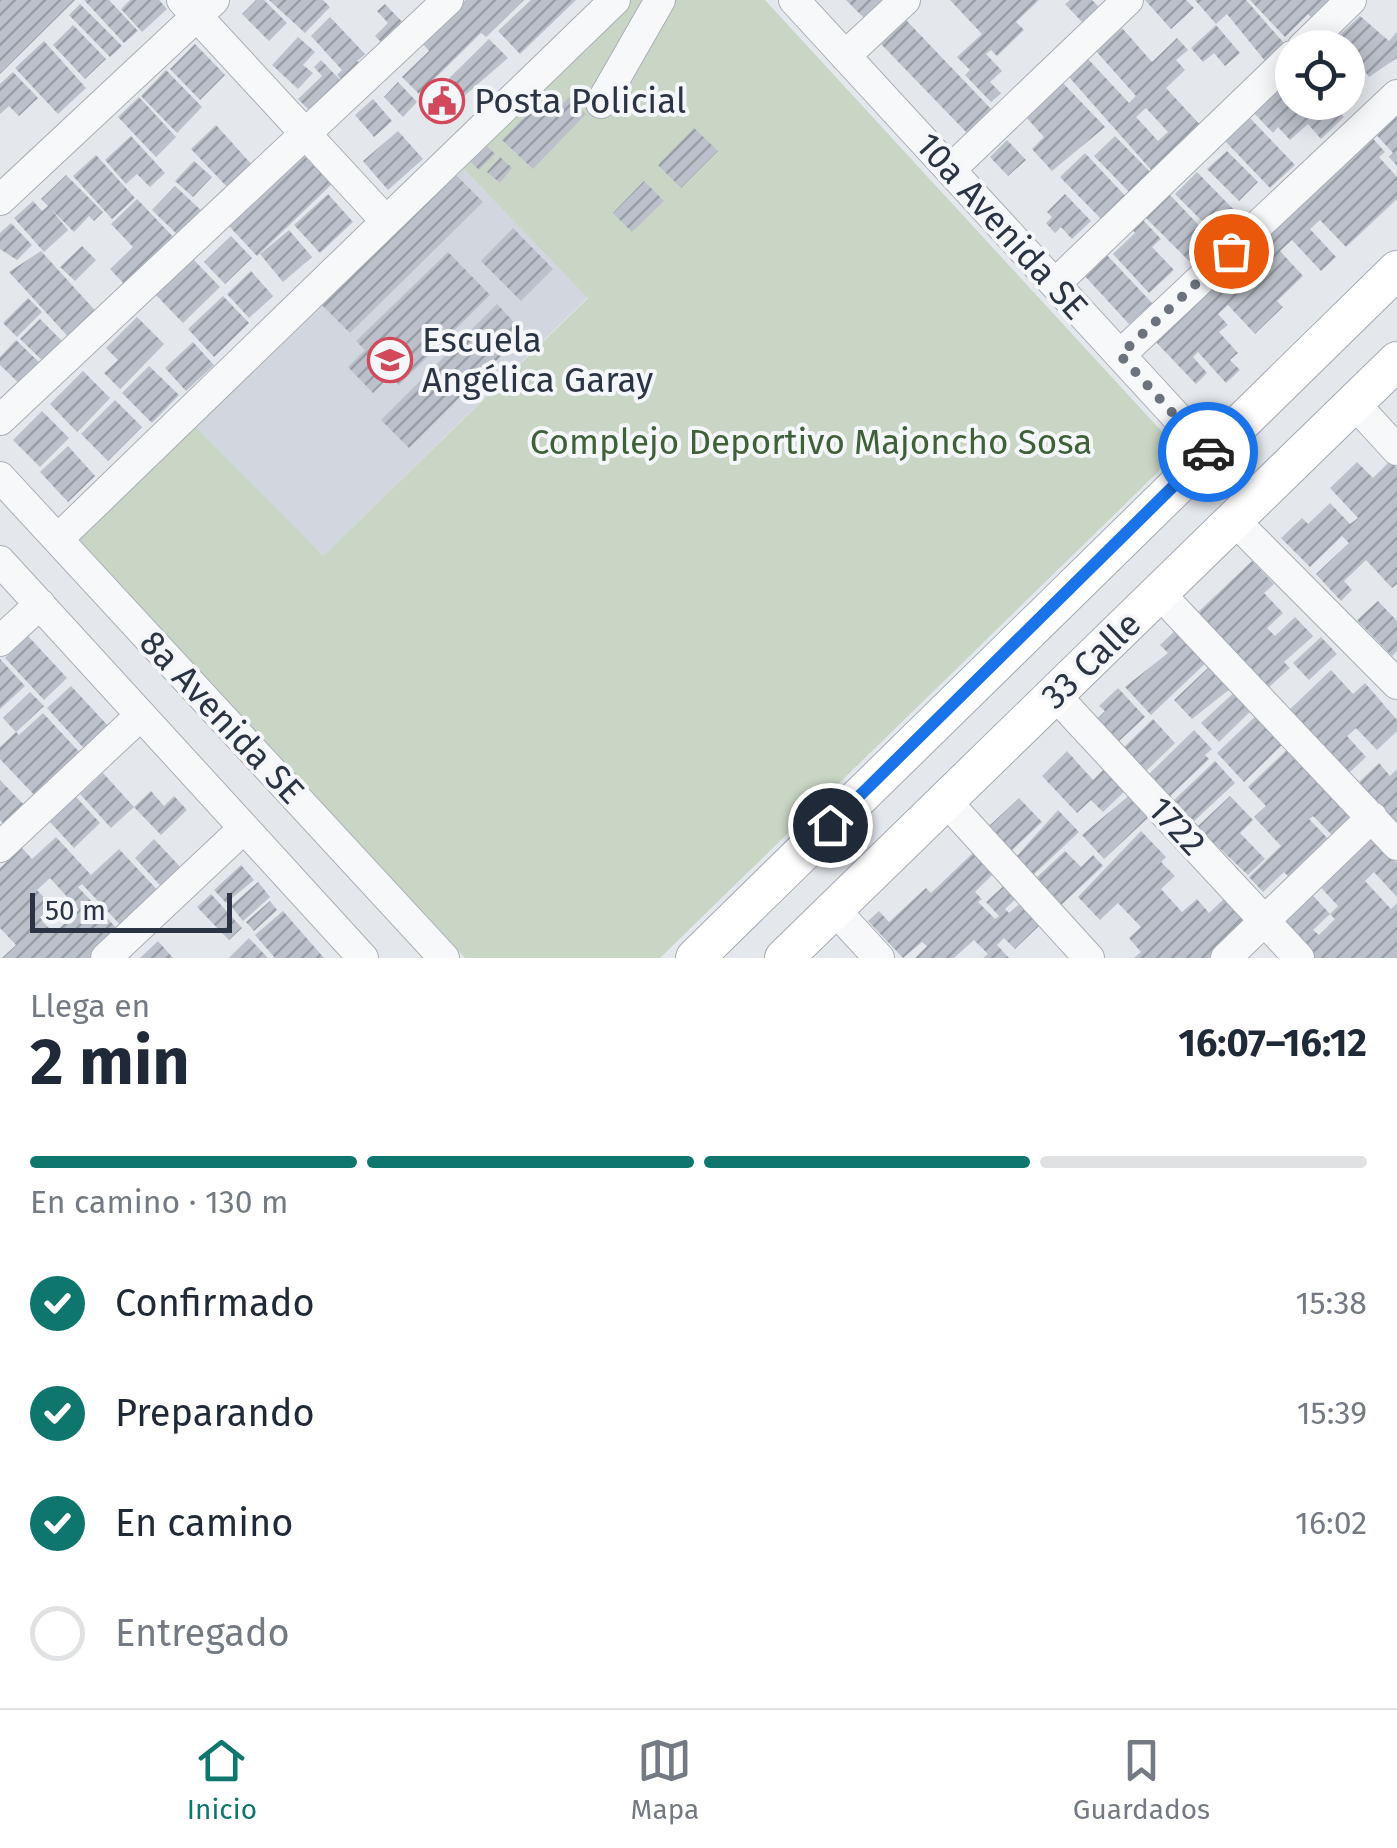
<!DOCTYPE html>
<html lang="es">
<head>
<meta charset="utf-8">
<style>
	body { margin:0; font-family:"Fira Sans",sans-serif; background:#f2f2f3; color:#1f2937; height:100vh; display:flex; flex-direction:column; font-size:38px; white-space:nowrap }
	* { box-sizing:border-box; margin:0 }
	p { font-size:32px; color:#747a83 }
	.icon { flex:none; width:55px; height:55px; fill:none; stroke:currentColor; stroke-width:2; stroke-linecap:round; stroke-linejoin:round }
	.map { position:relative; height:958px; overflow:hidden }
	.side { display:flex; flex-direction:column; background:#fff; flex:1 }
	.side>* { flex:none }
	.buttons { position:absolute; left:1275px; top:30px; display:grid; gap:20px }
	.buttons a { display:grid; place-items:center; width:90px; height:90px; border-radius:50%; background:#fff; box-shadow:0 5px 25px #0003; font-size:50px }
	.scale { position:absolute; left:30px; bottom:25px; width:202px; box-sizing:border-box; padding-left:10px; border:5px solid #2b3445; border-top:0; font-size:28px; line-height:35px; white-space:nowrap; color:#2b3445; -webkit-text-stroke:8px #f4f6f9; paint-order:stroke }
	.pin { position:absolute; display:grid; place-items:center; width:85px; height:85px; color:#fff; margin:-42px; border:5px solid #fff; border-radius:50%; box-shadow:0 2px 10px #0007 }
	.courier { position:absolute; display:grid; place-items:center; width:100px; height:100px; margin:-50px; border:8px solid #1a73e8; border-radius:50%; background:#fff; color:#222; box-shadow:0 2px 12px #0007 }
	.summary em { font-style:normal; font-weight:700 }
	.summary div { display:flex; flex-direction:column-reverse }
	.summary { display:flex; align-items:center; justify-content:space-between; height:170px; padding:0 30px }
	h1 { font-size:65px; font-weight:700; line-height:75px }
	.bar { display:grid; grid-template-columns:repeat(4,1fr); gap:15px 10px; align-content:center; height:120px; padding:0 30px }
	.bar i { height:12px; border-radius:8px; background:#e0e1e3 }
	.bar .current { background:#0f766e }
	.bar p { grid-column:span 4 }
	ol { padding:0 30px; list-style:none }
	li { display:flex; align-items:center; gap:30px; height:110px }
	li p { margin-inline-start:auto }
	li .icon { padding:10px; border-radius:50%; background:#0f766e; color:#fff; stroke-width:4 }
	li:last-child { color:#747a83 }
	li i { width:55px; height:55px; border:5px solid #e0e1e3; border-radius:50% }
	.tabs { display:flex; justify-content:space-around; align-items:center; height:140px; border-top:2px solid #e0e1e3; background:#fff; font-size:28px; color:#747a83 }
	.tabs a { display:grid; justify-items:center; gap:5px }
	.tabs .current { color:#0f766e }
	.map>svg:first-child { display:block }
</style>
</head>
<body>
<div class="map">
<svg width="1397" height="958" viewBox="0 0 1397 958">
	<defs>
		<pattern id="building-hatch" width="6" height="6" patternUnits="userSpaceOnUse" patternTransform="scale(2.5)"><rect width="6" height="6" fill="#bbc0ca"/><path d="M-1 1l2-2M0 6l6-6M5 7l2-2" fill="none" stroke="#989da6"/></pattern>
	</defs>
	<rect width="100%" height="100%" fill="#e4e7ec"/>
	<!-- built -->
	<path fill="#d2d6de" d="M 458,163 L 588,297 L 322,557 L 192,423 Z"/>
	<!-- green -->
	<path fill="#c9d6c5" d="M 629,0 L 765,0 L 1165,435 L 1168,452 L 1158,472 L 660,958 L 465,958 L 76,536 L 192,423 L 323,556 L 588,298 L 458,163 Z"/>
	<!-- building -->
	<path fill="url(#building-hatch)" fill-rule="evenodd" d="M 0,0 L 75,0 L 0,74 Z
		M 84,0 L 109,0 L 138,31 L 124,43 Z
		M 130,0 L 159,0 L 167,9 L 142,32 L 121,9 Z
		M 256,0 L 264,0 L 287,23 L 269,41 L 242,14 Z
		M 269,0 L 323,0 L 330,7 L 305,33 Z
		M 466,0 L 524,0 L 486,37 L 481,33 L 419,94 L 402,77 L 429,51 L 423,44 Z
		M 531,0 L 576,0 L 520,54 L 498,31 Z
		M 846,0 L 885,0 L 867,21 Z
		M 950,0 L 1039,0 L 1016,22 L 1024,30 L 997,56 L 991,50 L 986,54 L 1002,71 L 990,82 L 1001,93 L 991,102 L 965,75 L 970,70 L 957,57 L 982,34 Z
		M 1070,0 L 1092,0 L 1099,7 L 1083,23 L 1065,4 Z
		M 1145,0 L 1186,0 L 1194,8 L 1171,29 Z
		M 1195,0 L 1246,0 L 1289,49 L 1270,67 L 1227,14 L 1216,24 Z
		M 1250,0 L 1338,0 L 1315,22 L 1308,14 L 1285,37 Z
		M 80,4 L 122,46 L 110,57 L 69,15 Z
		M 385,4 L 409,29 L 388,49 L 375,36 L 388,23 L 377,11 Z
		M 1360,16 L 1389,41 L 1397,32 L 1397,58 L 1369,77 L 1348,48 L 1335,39 Z
		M 330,17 L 365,54 L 357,61 L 365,69 L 347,86 L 337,75 L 342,70 L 311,36 Z
		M 906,20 L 991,109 L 967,133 L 881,44 Z
		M 73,25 L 106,59 L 85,79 L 53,45 Z
		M 1216,25 L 1240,53 L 1225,66 L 1214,53 L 1203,62 L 1191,48 Z
		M 1122,28 L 1152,62 L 1177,38 L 1188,50 L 1176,60 L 1185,70 L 1166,88 L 1203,128 L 1153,172 L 1069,77 L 1088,59 L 1129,103 L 1136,96 L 1096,51 ZM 1146,108 L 1168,132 L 1158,141 L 1136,117 Z
		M 298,37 L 315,52 L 303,65 L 313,73 L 298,89 L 272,65 Z
		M 489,39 L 508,58 L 441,116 L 426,101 Z
		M 44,41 L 86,88 L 58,114 L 15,68 Z
		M 195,44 L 225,75 L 200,100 L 170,69 Z
		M 321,60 L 344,84 L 313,114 L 298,99 L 322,76 L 314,67 Z
		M 166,70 L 202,107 L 177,133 L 141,96 Z
		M 13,72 L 38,98 L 19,116 L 9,106 L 0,114 L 0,84 Z
		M 1292,77 L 1292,102 L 1331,102 L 1344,117 L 1321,139 L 1308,124 L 1290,140 L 1278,127 L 1273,133 L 1254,113 Z
		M 398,82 L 417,102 L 403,117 L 384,97 Z
		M 1062,82 L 1105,127 L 1052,171 L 1032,149 L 1044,137 L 1026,117 Z
		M 139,97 L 176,137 L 156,157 L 118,117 Z
		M 569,97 L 586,114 L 533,169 L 502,140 L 539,102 L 552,115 Z
		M 373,99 L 392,121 L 374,137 L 355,115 Z
		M 1397,111 L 1397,166 L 1389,157 L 1393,153 L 1370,128 Z
		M 1249,117 L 1295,165 L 1270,188 L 1224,140 Z
		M 216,125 L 253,166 L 229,189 L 191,149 Z
		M 694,128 L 718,151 L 681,188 L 658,165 Z
		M 398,131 L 423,159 L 388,190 L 363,161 Z
		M 1367,132 L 1385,152 L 1379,157 L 1397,177 L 1397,199 L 1346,247 L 1320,220 L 1310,229 L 1336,257 L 1321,271 L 1292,240 L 1280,251 L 1303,276 L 1277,301 L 1283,307 L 1255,334 L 1228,305 L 1218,314 L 1228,325 L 1219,332 L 1238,353 L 1230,360 L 1240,370 L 1226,383 L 1198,352 L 1193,357 L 1207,373 L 1196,384 L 1153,339 Z
		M 476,135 L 495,154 L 479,170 L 460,151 Z
		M 131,136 L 165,173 L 150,187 L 137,174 L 126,184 L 105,160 Z
		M 1115,136 L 1152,174 L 1131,194 L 1094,156 Z
		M 1007,140 L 1026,160 L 1008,176 L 990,157 Z
		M 1227,151 L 1258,182 L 1239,201 L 1207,169 Z
		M 1085,153 L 1129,200 L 1105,223 L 1060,177 Z
		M 96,155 L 135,198 L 112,219 L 73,176 Z
		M 303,155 L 332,184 L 257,256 L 229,226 Z
		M 500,157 L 512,168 L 500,183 L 487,172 Z
		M 194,161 L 212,177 L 193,197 L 175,181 Z
		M 1197,172 L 1237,213 L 1215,234 L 1175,194 Z
		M 455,174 L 483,202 L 350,333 L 322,305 Z
		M 66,175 L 103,212 L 94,221 L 89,216 L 74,232 L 51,209 L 68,230 L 44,252 L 14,218 L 33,201 L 42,211 L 48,206 L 41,199 Z
		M 644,181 L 664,201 L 632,232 L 613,213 Z
		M 175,186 L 205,214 L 182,239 L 152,210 Z
		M 328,194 L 353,222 L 320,253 L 294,225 Z
		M 1065,194 L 1091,221 L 1072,239 L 1061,227 L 1055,233 L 1046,223 L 1052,217 L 1047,212 Z
		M 1169,194 L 1212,239 L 1189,261 L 1145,217 Z
		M 137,199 L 179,243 L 130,290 L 110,269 L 133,247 L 111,224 Z
		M 1142,219 L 1161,239 L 1152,247 L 1174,270 L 1149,293 L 1113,254 L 1135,233 L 1132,229 Z
		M 11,223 L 32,245 L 17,260 L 0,249 L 0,233 Z
		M 513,228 L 553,269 L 521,301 L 481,261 Z
		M 289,230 L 312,257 L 283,282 L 260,254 Z
		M 231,236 L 252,258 L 225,284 L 204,262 Z
		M 82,246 L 96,260 L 75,281 L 60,267 Z
		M 41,251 L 101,317 L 73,342 L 9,272 Z
		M 448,252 L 490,295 L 399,385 L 390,376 L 373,393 L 348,367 L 365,350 L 356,341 Z
		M 1105,253 L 1152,303 L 1129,324 L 1083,274 Z
		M 193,259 L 220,287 L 183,323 L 156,295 Z
		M 251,271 L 273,296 L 249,318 L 227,294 Z
		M 223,296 L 249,323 L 214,357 L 188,329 Z
		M 28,298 L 42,312 L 17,337 L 3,323 Z
		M 497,304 L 524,333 L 409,448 L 381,420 Z
		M 137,317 L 164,344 L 120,389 L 104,373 L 118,360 L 106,348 Z
		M 40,319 L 67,346 L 48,366 L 20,339 Z
		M 16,340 L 43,366 L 23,387 L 0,365 L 0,357 Z
		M 193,342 L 214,365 L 186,391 L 165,368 Z
		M 149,366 L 179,395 L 152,423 L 122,393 Z
		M 83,371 L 110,398 L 77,432 L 50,404 Z
		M 115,400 L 142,427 L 108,461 L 81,434 Z
		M 42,411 L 69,438 L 40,467 L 13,440 Z
		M 68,446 L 95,476 L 68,502 L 40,472 Z
		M 1390,461 L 1397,468 L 1397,584 L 1392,588 L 1366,560 L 1344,581 L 1352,590 L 1341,601 L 1316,574 L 1349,543 L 1342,536 L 1310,567 L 1281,538 L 1302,518 L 1308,524 L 1330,503 L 1350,524 L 1358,518 L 1330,488 L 1357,462 L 1373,478 Z
		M 1252,561 L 1274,584 L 1264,593 L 1283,613 L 1267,628 L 1275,636 L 1295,617 L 1313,636 L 1284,662 L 1290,668 L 1267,689 L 1196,614 Z
		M 1378,601 L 1397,621 L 1397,651 L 1392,656 L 1357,620 Z
		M 1181,625 L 1211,658 L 1151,715 L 1125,687 L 1168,653 L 1160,645 Z
		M 28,636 L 67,678 L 44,700 L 5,658 Z
		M 1321,637 L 1337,654 L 1309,680 L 1293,663 Z
		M 0,659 L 25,686 L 0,709 Z
		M 1210,666 L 1230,689 L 1192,719 L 1174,700 Z
		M 1331,670 L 1353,694 L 1365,683 L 1397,720 L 1397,731 L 1377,750 L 1356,728 L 1347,736 L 1366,757 L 1348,774 L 1286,713 Z
		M 71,686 L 112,730 L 88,753 L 47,708 Z
		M 1118,688 L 1145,717 L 1118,742 L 1097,719 L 1105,711 L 1099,706 Z
		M 1238,689 L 1255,707 L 1219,742 L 1201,723 Z
		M 30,692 L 44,706 L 16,732 L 19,735 L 43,713 L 83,756 L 38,799 L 0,759 L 0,747 L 16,732 L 3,718 Z
		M 1260,712 L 1287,740 L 1244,782 L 1217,753 Z
		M 1153,719 L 1175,743 L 1146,771 L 1123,748 Z
		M 1194,730 L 1212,749 L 1205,755 L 1209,759 L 1170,796 L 1149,774 Z
		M 1292,745 L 1363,819 L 1339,842 L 1313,816 L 1309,819 L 1335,846 L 1292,880 L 1284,872 L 1263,892 L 1249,877 L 1281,846 L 1254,817 L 1266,806 L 1248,787 Z
		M 1067,751 L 1093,780 L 1105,768 L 1126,790 L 1103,812 L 1091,800 L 1077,813 L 1042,776 Z
		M 1215,761 L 1235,783 L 1193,822 L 1173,801 Z
		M 1379,763 L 1390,776 L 1397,769 L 1397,828 L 1356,785 Z
		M 103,773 L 134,807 L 111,828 L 80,794 Z
		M 0,780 L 30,811 L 10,830 L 0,820 Z
		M 151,791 L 164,806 L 174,796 L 187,810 L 161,835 L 134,807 Z
		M 1132,793 L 1152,814 L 1104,859 L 1082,835 Z
		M 1230,796 L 1253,820 L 1240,833 L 1265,859 L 1248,875 L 1197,827 Z
		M 76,797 L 100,823 L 74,848 L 50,822 Z
		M 1019,798 L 1042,822 L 1011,851 L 988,827 Z
		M 1058,810 L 1079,832 L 1033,875 L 1016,857 Z
		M 1367,827 L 1397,863 L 1397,897 L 1374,872 L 1365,881 L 1391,909 L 1397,903 L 1397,958 L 1314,958 L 1273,915 L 1304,886 L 1330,914 L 1313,930 L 1319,935 L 1335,919 L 1330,914 L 1338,906 L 1313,879 Z
		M 1141,831 L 1166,857 L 1161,862 L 1175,876 L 1161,889 L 1182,912 L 1197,899 L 1209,913 L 1227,896 L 1250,920 L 1209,958 L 1134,958 L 1141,952 L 1129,938 L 1141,927 L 1118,903 L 1100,920 L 1078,897 Z
		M 56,837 L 91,875 L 119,849 L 163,896 L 126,931 L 82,884 L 78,887 L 122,934 L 97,958 L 2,958 L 16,945 L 0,928 L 0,868 L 22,848 L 32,859 ZM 50,878 L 79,910 L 54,933 L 42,921 L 55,909 L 37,890 Z
		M 154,839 L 187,874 L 167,893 L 135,858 Z
		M 977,849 L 997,870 L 975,892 L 982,899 L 978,902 L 995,919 L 999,916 L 986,902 L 1008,882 L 1020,895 L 1005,909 L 1009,913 L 1019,904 L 1039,926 L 1015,949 L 1004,938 L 997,945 L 1009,958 L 983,958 L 988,954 L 974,940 L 954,958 L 915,958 L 927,946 L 922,942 L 903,958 L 868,921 L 879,911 L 889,922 L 926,888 L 931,893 Z
		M 1065,851 L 1081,867 L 1093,855 L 1103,866 L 1061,905 L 1036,878 Z
		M 241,865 L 254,880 L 226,903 L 214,890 Z
		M 258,882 L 270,897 L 243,921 L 231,906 Z
		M 211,894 L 242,928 L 229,940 L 197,907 Z
		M 270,901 L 277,910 L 254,931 L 246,922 Z
		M 283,911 L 324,958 L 275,958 L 255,935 Z
		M 249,938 L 268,958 L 229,958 Z
		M 158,941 L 173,958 L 140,958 Z"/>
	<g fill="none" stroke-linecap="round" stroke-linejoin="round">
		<defs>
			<path id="minor" d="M 182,0 L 386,221
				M 794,0 L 1209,452
				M 1302,48 L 1351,0
				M 845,56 L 905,0
				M 601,103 L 660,0
				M 950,170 L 1128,0
				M 0,200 L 214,0
				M 1055,284 L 1292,56
				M 1120,355 L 1397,95
				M 1354,403 L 1397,450
				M 0,420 L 448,0
				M 0,477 L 444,958
				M 1234,520 L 1397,684
				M 58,539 L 615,0
				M 0,561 L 363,958
				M 1159,593 L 1397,845
				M 0,641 L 40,604
				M 1055,695 L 1299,958
				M 946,801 L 1089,958
				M 0,847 L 141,715
				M 834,909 L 879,958
				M 106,958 L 244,828
				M 1226,958 L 1372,817"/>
			<path id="major" d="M 695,958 L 1397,270
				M 784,958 L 1397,361"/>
		</defs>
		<!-- minor casing -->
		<use href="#minor" stroke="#a9aeb7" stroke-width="32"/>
		<!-- major casing -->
		<use href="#major" stroke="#a3abb8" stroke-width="40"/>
		<!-- minor -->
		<use href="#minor" stroke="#f7f8fa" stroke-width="30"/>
		<!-- major -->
		<use href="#major" stroke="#fff" stroke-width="38"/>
	</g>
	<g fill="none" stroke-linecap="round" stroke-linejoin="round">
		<!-- done -->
		<path stroke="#6c737f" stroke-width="10" stroke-dasharray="0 18" d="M 1208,452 L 1120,355 L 1231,251"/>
		<!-- route -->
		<path stroke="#1a73e8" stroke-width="12" d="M 830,825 L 1208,452"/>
	</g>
	<!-- icons -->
	<defs>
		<symbol id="civic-ring" viewBox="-11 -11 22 22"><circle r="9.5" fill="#f4f6f9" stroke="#d1495b" stroke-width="1.5"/><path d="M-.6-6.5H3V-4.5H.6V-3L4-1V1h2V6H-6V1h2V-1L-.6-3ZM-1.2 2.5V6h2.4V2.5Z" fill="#d1495b"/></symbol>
		<symbol id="school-ring" viewBox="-11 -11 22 22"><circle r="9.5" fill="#f4f6f9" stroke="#d1495b" stroke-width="1.5"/><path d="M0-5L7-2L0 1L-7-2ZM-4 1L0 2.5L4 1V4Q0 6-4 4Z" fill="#d1495b"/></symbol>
	</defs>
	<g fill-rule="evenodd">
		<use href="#civic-ring" x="417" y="76" width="50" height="50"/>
		<use href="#school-ring" x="365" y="335" width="50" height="50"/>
	</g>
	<g text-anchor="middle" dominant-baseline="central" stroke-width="8" stroke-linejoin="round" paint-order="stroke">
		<!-- poi labels -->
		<g font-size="35" fill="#2b3445" stroke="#f4f6f9" text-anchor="start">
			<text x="474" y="101">Posta Policial</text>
			<text x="422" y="340">Escuela<tspan x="422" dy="40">Angélica Garay</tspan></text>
		</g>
		<!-- street labels -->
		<g font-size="35" fill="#2b3445" stroke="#f4f6f9">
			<text transform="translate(1002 226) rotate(48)">10a Avenida SE</text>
			<text transform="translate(1091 660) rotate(-44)">33 Calle</text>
			<text transform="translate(222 717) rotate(47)">8a Avenida SE</text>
			<text transform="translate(1177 826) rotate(47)">1722</text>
		</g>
		<!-- park labels -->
		<g font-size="35" fill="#3f6138" stroke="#f4f6f9">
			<text x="811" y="442">Complejo Deportivo Majoncho Sosa</text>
		</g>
	</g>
</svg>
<div class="buttons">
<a><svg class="icon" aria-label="locate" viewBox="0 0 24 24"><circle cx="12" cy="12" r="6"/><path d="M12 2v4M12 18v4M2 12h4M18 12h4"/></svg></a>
</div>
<div class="scale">50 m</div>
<div class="pin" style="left:1231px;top:251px;background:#ea580c"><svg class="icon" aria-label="bag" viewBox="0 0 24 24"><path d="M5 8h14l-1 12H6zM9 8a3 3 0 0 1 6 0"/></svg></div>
<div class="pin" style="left:830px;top:825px;background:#1f2937"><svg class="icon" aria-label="home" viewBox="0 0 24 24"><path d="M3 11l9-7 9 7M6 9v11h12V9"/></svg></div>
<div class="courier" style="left:1208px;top:452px"><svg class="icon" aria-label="car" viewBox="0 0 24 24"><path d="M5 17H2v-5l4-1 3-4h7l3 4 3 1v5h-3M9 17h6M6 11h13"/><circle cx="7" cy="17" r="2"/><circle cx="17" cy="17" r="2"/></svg></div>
</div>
<section class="side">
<div class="summary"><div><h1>2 min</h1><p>Llega en</p></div><em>16:07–16:12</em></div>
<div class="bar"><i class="current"></i><i class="current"></i><i class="current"></i><i></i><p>En camino · 130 m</p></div>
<ol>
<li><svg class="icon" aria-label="check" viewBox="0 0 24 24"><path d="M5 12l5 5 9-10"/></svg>Confirmado<p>15:38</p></li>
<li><svg class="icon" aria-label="check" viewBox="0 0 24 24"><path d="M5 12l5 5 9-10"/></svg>Preparando<p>15:39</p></li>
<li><svg class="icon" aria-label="check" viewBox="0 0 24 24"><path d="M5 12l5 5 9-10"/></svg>En camino<p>16:02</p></li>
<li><i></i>Entregado</li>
</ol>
</section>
<nav class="tabs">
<a class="current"><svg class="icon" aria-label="home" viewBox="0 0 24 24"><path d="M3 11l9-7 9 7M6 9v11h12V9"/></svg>Inicio</a>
<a><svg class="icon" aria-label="map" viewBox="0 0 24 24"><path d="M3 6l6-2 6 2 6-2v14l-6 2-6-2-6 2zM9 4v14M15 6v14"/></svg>Mapa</a>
<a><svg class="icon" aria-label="saved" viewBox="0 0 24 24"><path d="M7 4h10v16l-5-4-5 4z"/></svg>Guardados</a>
</nav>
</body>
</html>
